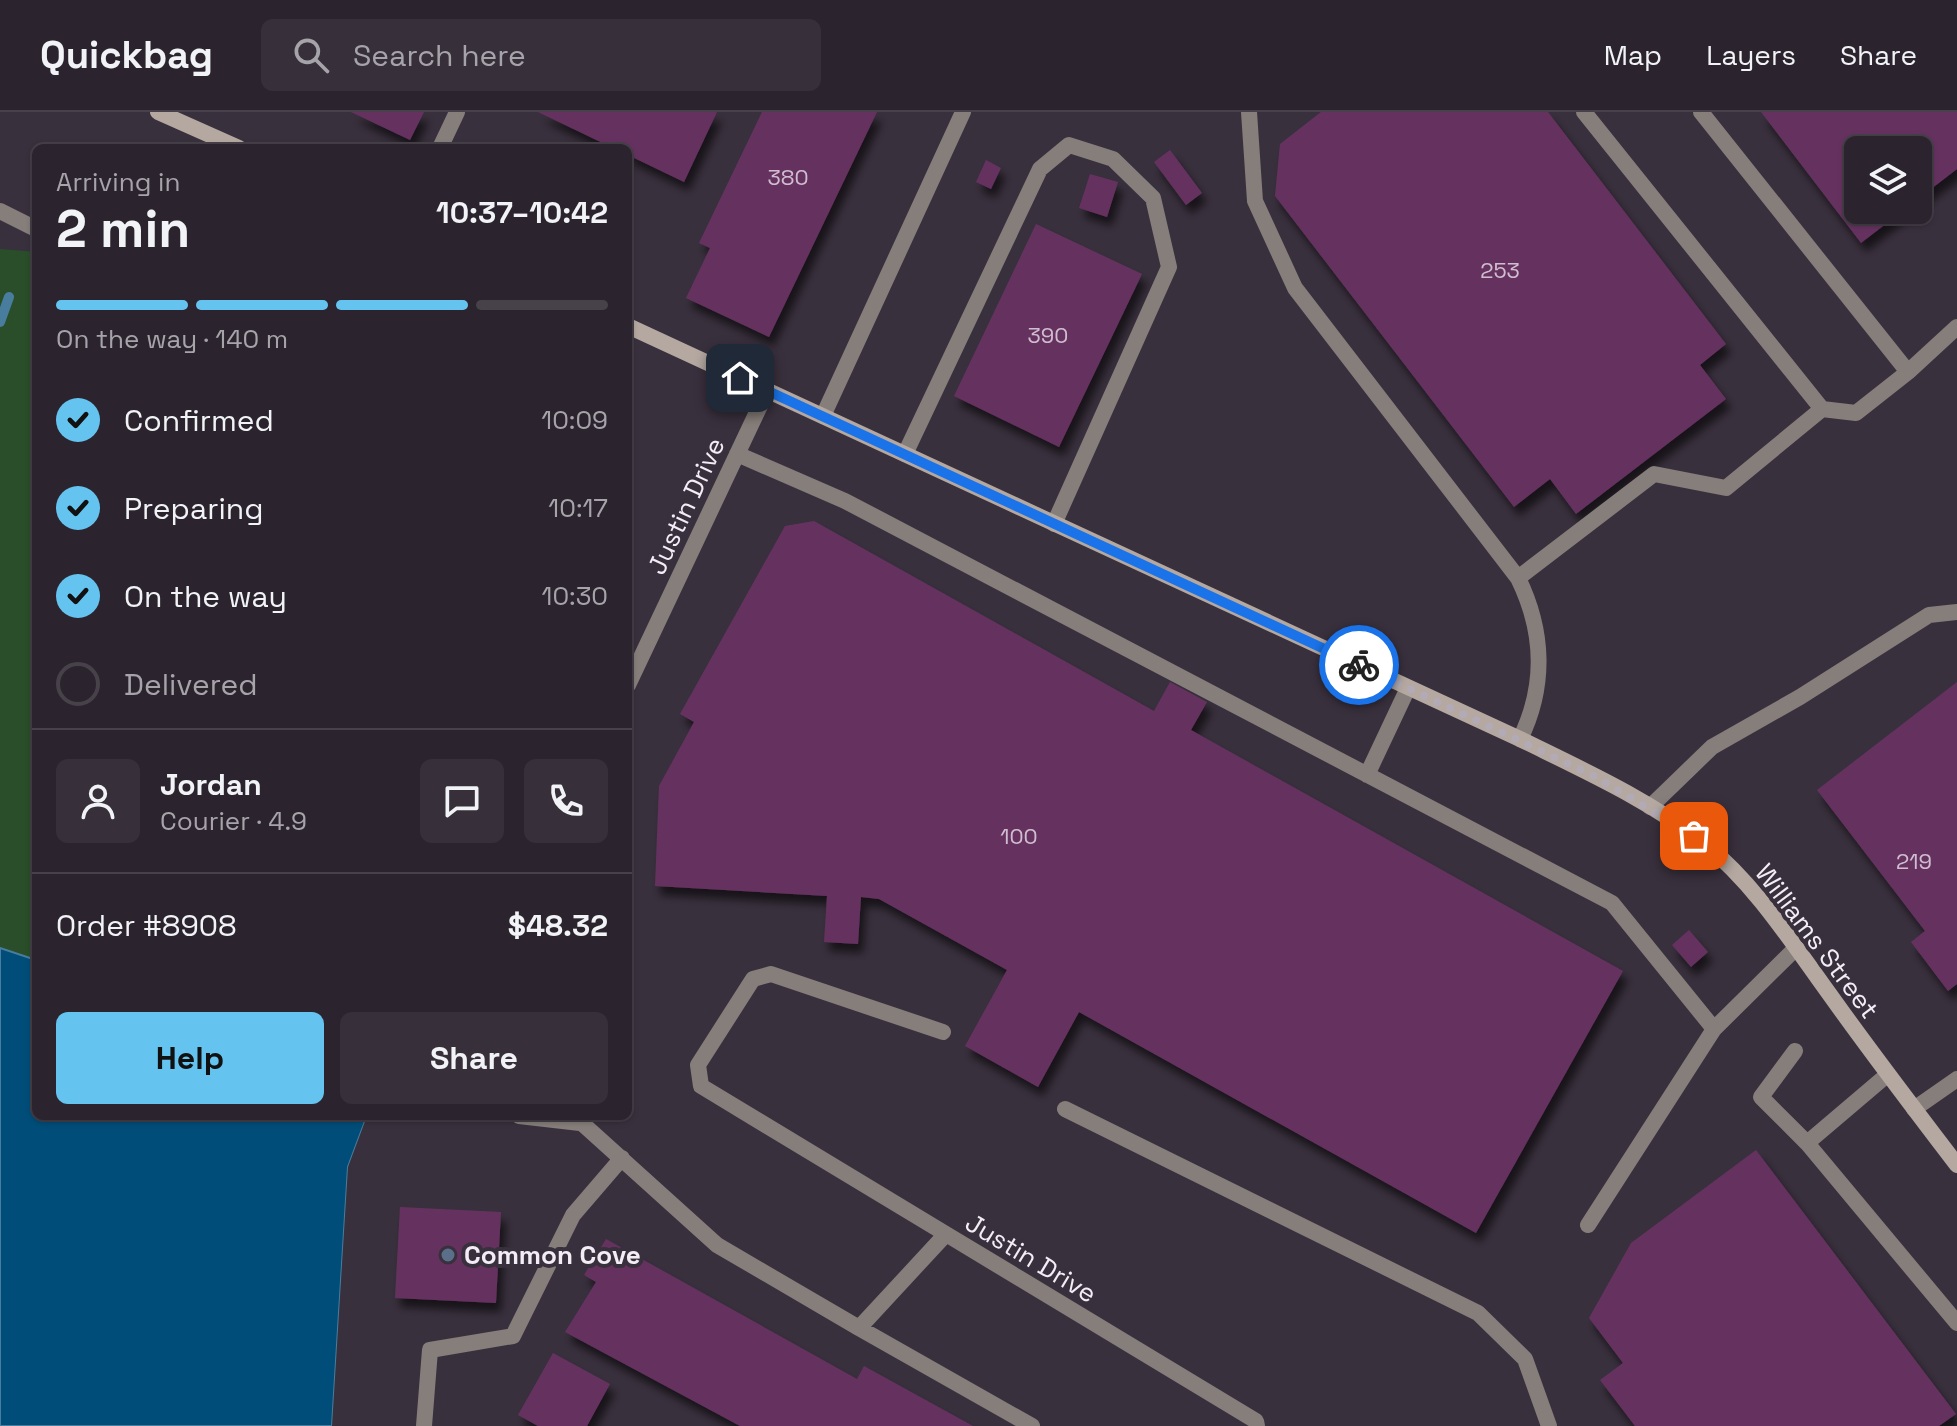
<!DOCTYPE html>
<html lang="en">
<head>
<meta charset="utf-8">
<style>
	body { margin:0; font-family:"Space Grotesk",sans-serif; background:#37303a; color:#f1f3f6; height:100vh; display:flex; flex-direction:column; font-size:30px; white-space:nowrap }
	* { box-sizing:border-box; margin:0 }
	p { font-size:26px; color:#a6a4aa }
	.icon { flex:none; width:44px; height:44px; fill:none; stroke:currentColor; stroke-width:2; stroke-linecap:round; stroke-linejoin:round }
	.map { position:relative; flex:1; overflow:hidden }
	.panel { position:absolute; left:32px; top:32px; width:600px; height:976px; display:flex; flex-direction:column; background:#2b242e; border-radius:12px; box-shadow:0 2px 6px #0004,0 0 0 2px #47414a }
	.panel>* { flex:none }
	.tools { position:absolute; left:1844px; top:24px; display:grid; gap:16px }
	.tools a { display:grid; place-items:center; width:88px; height:88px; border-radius:12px; background:#2b242e; box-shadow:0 2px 6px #0004,0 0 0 2px #47414a; font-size:40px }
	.pin { position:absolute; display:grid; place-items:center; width:68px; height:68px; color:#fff; margin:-34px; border-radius:16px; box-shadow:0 4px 12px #0006 }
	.courier { position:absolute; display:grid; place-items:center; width:80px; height:80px; margin:-40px; border:6px solid #1a73e8; border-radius:50%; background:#fff; color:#222; box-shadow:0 2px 10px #0007 }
	.head em { font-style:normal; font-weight:600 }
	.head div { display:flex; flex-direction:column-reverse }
	.head { display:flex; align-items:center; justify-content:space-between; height:136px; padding:0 24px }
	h1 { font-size:52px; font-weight:600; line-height:60px }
	.bar { display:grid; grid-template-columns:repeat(4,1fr); gap:12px 8px; align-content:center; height:96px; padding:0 24px }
	.bar i { height:10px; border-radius:6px; background:#47414a }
	.bar .active { background:#65c4ef }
	.bar p { grid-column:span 4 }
	.line { display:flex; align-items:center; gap:20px; padding:0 24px; border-top:2px solid #47414a }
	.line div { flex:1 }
	.round { display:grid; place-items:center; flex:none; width:84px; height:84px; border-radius:12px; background:#37303a }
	ol { padding:0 24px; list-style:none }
	li { display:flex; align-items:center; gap:24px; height:88px }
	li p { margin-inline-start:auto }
	li .icon { padding:8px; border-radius:50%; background:#65c4ef; color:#111; stroke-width:4 }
	li:last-child { color:#a6a4aa }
	li i { width:44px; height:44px; border:4px solid #47414a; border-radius:50% }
	.button { display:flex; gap:16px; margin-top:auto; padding:16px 24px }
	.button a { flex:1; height:92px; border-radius:12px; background:#65c4ef; color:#111; font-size:32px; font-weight:600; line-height:92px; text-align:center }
	.button a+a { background:#37303a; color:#f1f3f6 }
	header { display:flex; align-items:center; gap:48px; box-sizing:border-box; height:112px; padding:0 40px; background:#2b242e; border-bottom:2px solid #47414a }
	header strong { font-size:38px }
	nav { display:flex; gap:44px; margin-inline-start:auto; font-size:28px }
	.search { width:560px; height:72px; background:#37303a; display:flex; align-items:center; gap:20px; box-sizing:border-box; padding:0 28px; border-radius:12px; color:#a6a4aa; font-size:30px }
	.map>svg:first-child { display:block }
</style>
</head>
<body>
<header>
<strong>Quickbag</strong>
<div class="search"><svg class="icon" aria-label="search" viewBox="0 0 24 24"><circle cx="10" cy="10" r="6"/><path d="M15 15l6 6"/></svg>Search here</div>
<nav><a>Map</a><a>Layers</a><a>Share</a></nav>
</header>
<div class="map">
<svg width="1957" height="1314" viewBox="0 0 1957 1314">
	<defs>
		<filter id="shadow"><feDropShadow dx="5" dy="9" stdDeviation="4" flood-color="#0009"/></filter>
	</defs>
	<rect width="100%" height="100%" fill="#39303d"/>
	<!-- green -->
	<path fill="#294e29" d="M 0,137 L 36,140 L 36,848 L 0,836 Z"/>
	<!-- water -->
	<path fill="#004d79" stroke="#497d9e" stroke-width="2" d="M 0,836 L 36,848 L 36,1004 L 367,1004 L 348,1055 L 332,1314 L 0,1314 Z"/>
	<!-- pier -->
	<path fill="#39303d" d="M 367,1004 L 371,1005 L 352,1056 L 340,1268 L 336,1314 L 332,1314 L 348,1055 Z"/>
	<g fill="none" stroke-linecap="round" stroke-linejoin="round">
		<!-- stream -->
		<path stroke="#497d9e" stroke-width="10" d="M 0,210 L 9,185"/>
	</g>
	<!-- building -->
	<path fill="#653260" filter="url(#shadow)" d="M 351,0 L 424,0 L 410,28 Z
		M 538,0 L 717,0 L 684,70 L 628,43 L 628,36 L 613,36 Z
		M 762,0 L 877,0 L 769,225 L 686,186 L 710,136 L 699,131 Z
		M 1321,0 L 1548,0 L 1726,232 L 1700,253 L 1726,287 L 1576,402 L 1550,367 L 1514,395 L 1275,84 L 1280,32 Z
		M 1761,0 L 1957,0 L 1957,57 L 1918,87 L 1918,38 L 1858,38 L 1858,98 L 1904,98 L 1861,131 Z
		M 1170,38 L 1202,81 L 1186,93 L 1154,50 Z
		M 986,48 L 1001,56 L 991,77 L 976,70 Z
		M 1090,62 L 1118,70 L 1107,105 L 1079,96 Z
		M 1036,112 L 1142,162 L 1059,335 L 954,284 Z
		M 814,409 L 1154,599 L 1170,570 L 1207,590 L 1191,618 L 1623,859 L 1476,1121 L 1079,900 L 1038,975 L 965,934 L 1007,858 L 879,787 L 861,785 L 858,832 L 824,830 L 827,784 L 655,774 L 659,674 L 694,610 L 680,602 L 785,414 Z
		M 1957,570 L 1957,872 L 1948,879 L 1911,830 L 1925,819 L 1817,678 Z
		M 1689,818 L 1708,840 L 1691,855 L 1672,833 Z
		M 1756,1038 L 1956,1302 L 1939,1314 L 1635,1314 L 1600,1268 L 1623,1251 L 1589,1206 L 1631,1131 Z
		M 400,1095 L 501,1100 L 496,1191 L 395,1186 Z
		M 606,1127 L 857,1267 L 864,1254 L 973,1314 L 740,1314 L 565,1220 L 596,1170 L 584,1163 Z
		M 553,1241 L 610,1272 L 587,1314 L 538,1314 L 518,1303 Z"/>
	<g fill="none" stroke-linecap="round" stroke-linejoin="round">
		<!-- service -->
		<path stroke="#867e7a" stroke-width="16" d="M 1249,0 L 1255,89 L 1295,176 L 1518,466 C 1544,519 1546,574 1520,627
			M 1701,0 L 1908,260 L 1957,215
			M 440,36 L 457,0
			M 0,99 L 36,117
			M 1822,297 L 1856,301 L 1908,260
			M 823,304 L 963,0
			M 737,342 L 845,389 L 1612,791 L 1714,917 L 1796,836
			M 905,342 L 1040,57 L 1069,33 L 1113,47 L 1153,86 L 1169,155 L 1054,412
			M 1518,466 L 1654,362 L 1726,376 L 1822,297 L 1584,0
			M 628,573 L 767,279
			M 1367,663 L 1408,576
			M 1650,695 L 1712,635 L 1800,585 L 1929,503 L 1957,500
			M 943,920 L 771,862 L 753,867 L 698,953 L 701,974 L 946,1122
			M 1795,939 L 1761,985 L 1807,1031
			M 1887,963 L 1807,1031 L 1957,1211
			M 1065,997 L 1478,1201 L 1525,1247 L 1549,1314
			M 1914,997 L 1957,967
			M 519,1004 L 580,1011
			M 574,1004 L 717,1133 L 859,1216 L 946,1122 L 1256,1309 L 1257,1314
			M 1588,1113 L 1714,917
			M 859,1216 L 1032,1314
			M 424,1314 L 430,1238 L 513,1224 L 573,1103 L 622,1046"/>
		<!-- secondary -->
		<path stroke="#b4a8a1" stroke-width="16" d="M 158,0 L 239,36
			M 628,214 L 1520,627 C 1583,658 1650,688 1705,732 C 1757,774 1794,834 1833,887 C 1873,943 1915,998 1957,1053"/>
	</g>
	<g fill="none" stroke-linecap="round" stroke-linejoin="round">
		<!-- done -->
		<path stroke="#b2abb5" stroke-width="8" stroke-dasharray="0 14.4" d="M 1359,553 L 1594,664 L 1694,724"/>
		<!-- route -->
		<path stroke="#1a73e8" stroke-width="10" d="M 740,266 L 1359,553"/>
	</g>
	<!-- markers -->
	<circle fill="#5c6f8a" stroke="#39303d" stroke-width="3" cx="448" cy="1143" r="8"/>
	<g text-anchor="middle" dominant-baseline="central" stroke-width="8" stroke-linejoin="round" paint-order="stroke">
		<!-- number labels -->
		<g font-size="22" fill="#d0bed0">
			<text x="788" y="65">380</text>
			<text x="1500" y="158">253</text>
			<text x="1048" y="223">390</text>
			<text x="1019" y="724">100</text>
			<text x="1914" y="749">219</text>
		</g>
		<!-- street labels -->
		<g font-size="26" fill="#f3edf6" stroke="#39303d">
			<text transform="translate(686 394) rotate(-65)">Justin Drive</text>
			<text transform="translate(1817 829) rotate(53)">Williams Street</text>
			<text transform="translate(1031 1146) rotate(31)">Justin Drive</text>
		</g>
		<!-- poi labels -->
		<g font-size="26" font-weight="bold" fill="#f3edf6" stroke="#39303d" text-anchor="start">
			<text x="464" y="1143">Common Cove</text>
		</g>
	</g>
</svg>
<div class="tools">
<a><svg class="icon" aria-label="layers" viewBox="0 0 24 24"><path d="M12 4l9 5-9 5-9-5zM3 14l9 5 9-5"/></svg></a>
</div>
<div class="pin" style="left:1694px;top:724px;background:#ea580c"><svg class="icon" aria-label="bag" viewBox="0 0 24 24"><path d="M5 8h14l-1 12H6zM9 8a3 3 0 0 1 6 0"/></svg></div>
<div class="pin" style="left:740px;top:266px;background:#1f2937"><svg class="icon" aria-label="home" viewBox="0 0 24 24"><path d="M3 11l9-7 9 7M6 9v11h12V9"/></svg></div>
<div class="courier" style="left:1359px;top:553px"><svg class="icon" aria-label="bike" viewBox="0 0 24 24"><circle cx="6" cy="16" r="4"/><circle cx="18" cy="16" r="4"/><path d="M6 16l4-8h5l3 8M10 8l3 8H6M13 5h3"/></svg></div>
<section class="panel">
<div class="head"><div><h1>2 min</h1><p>Arriving in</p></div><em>10:37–10:42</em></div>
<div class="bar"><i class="active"></i><i class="active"></i><i class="active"></i><i></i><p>On the way · 140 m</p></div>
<ol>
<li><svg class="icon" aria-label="check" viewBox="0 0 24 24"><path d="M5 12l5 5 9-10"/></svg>Confirmed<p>10:09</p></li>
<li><svg class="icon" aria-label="check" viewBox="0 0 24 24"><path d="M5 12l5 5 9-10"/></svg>Preparing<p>10:17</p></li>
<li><svg class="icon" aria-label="check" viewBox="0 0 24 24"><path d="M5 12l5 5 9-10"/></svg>On the way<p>10:30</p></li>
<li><i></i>Delivered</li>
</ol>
<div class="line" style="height:144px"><a class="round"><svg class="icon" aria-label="person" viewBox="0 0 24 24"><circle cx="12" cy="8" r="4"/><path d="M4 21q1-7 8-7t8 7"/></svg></a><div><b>Jordan</b><p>Courier · 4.9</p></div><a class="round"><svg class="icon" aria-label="chat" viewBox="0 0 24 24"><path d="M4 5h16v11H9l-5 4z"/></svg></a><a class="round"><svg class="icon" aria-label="phone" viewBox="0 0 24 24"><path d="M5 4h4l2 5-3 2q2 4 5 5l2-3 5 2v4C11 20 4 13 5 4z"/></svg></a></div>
<div class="line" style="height:104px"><div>Order #8908</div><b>$48.32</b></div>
<div class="button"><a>Help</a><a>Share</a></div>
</section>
</div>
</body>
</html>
